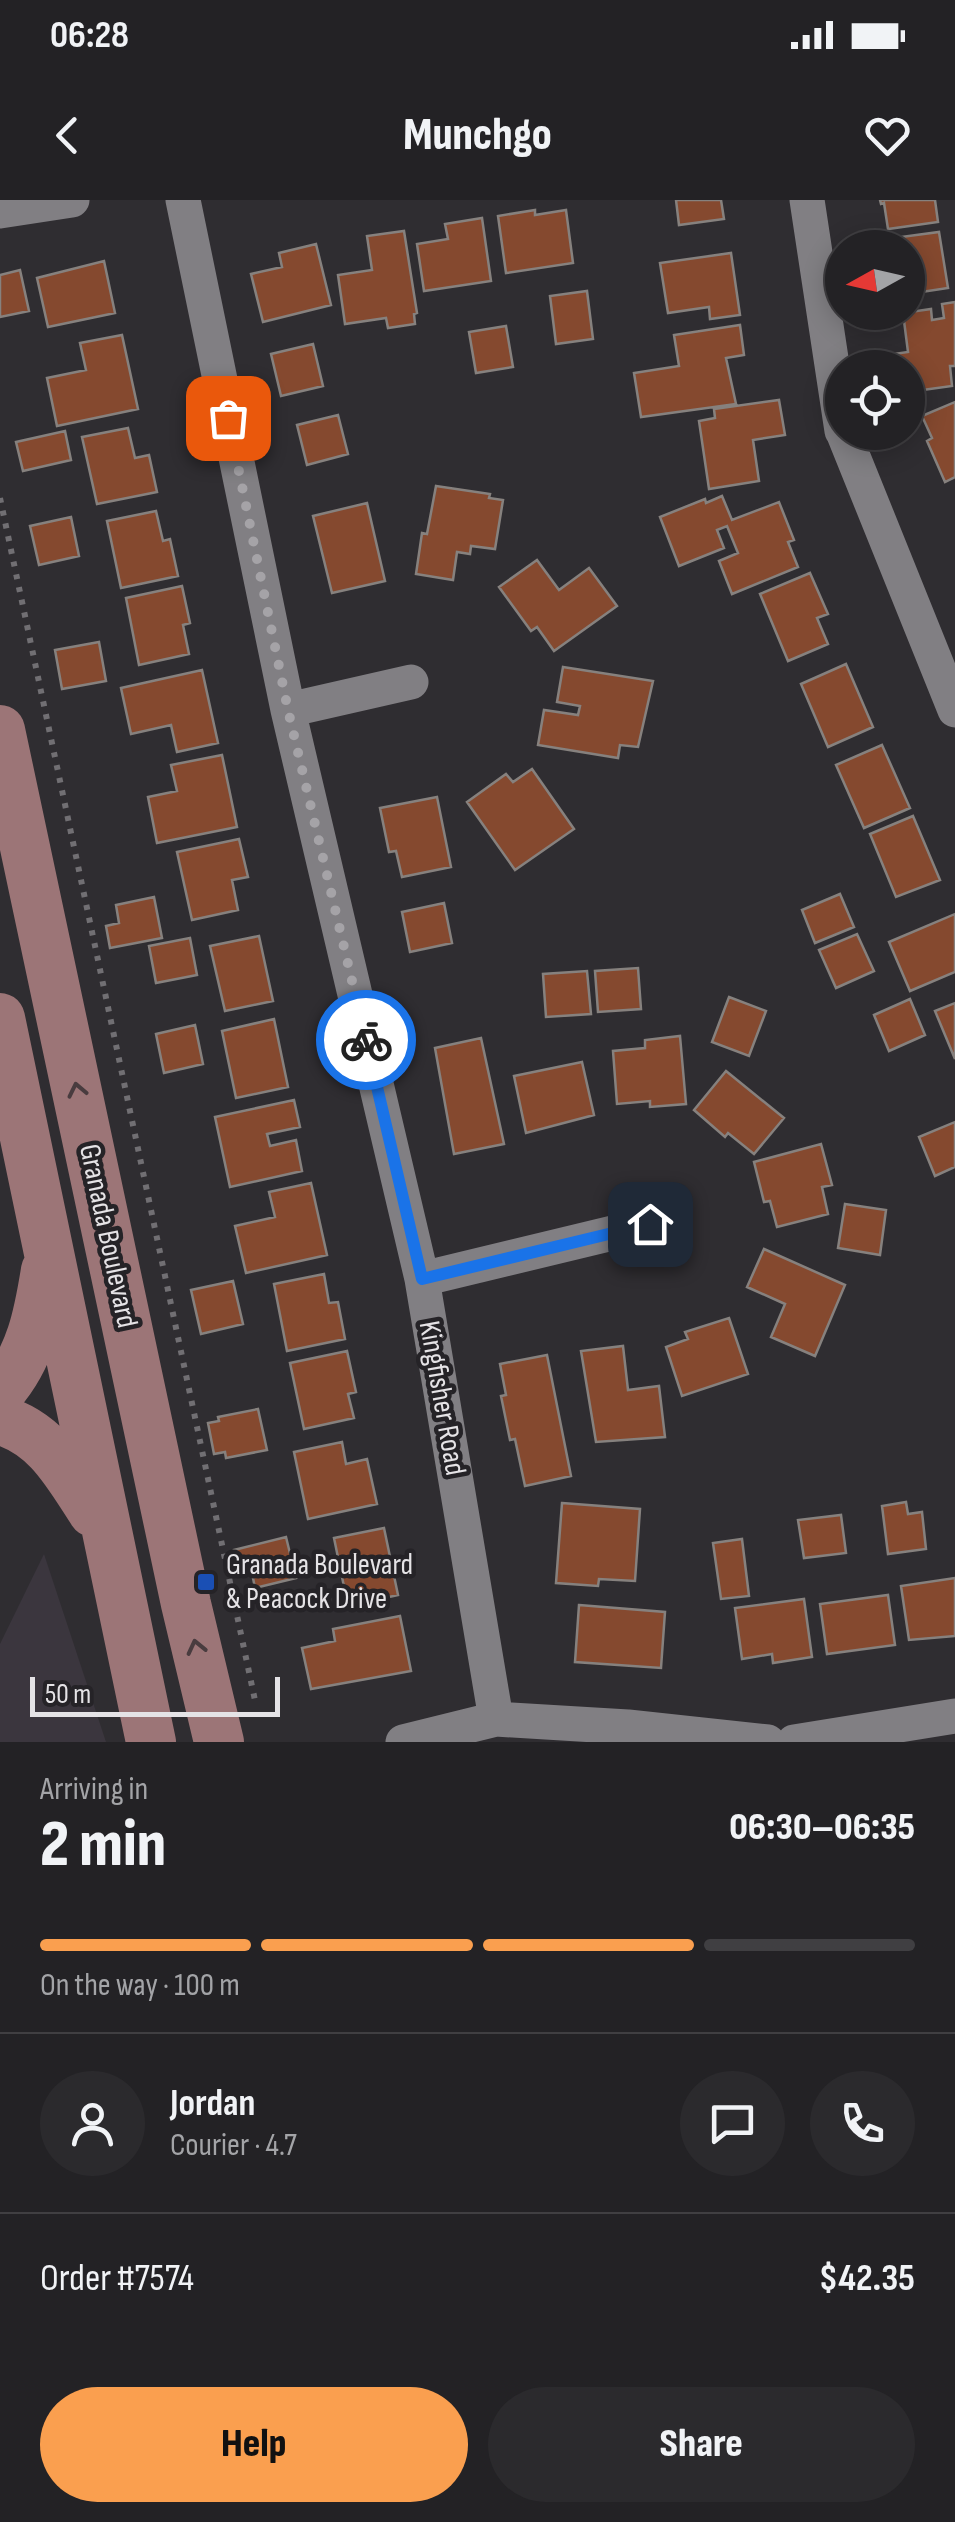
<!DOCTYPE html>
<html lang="en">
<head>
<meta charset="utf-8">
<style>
	body { margin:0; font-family:"Sofia Sans Condensed",sans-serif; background:#2b2a2d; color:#f1f3f6; height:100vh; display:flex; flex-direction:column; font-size:38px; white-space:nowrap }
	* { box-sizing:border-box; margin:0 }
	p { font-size:32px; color:#a3a4a7 }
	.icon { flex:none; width:55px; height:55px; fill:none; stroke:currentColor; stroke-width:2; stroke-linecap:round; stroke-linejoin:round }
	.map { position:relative; height:1542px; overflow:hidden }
	.details { display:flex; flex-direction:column; background:#232225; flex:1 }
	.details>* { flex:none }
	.needle { width:65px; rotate:262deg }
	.buttons { position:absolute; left:825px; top:30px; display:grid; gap:20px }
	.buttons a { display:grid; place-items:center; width:100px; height:100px; border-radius:50%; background:#232225; box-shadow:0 5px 25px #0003,0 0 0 2px #403f42; font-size:50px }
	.scale { position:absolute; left:30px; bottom:25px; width:250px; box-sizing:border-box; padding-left:10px; border:5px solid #e5e3e6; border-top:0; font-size:28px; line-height:35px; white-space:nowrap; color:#e5e3e6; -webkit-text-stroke:8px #252327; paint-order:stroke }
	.pin { position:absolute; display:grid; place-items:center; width:85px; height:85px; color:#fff; margin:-42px; border-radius:20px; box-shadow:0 5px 15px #0006 }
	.courier { position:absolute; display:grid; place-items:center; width:100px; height:100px; margin:-50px; border:8px solid #1a73e8; border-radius:50%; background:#fff; color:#222; box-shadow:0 2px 12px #0007 }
	.head em { font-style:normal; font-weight:800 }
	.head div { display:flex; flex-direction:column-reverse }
	.head { display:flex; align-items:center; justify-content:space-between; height:170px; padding:0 40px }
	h1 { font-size:65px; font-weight:800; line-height:75px }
	.bar { display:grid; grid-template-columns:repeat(4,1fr); gap:15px 10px; align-content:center; height:120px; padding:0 40px }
	.bar i { height:12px; border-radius:8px; background:#403f42 }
	.bar .on { background:#fa9f4f }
	.bar p { grid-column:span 4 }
	.line { display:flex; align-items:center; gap:25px; padding:0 40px; border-top:2px solid #403f42 }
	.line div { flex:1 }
	.round { display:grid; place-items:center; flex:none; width:105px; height:105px; border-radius:52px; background:#2b2a2d }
	.action { display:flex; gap:20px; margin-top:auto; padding:20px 40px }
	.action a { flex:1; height:115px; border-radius:60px; background:#fa9f4f; color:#111; font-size:40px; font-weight:800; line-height:115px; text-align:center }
	.action a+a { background:#2b2a2d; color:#f1f3f6 }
	.status { display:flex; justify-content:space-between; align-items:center; height:70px; padding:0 50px; background:#232225; direction:ltr }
	.status svg { height:28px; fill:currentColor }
	header { display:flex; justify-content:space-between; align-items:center; height:130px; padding:0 40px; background:#232225; font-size:45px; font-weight:800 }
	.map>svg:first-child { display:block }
</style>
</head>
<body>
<div class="status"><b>06:28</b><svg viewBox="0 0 49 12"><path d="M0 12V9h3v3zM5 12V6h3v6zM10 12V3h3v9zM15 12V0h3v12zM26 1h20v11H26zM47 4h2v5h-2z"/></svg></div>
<header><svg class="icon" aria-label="back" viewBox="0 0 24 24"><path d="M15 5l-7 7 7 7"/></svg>Munchgo<svg class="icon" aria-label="heart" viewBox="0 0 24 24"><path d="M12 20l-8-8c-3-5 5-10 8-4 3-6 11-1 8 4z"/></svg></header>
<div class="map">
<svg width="955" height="1542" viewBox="0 0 955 1542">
	<rect width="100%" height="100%" fill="#2f2d31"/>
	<!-- built -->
	<path fill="#3b363e" d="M 44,1354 L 106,1542 L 0,1542 L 0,1444 Z"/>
	<!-- building -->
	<path fill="#85492f" stroke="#86817e" stroke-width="2.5" d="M 676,0 L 721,0 L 724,19 L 679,25 Z
		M 880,0 L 935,0 L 938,22 L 888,29 L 884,3 L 881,4 Z
		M 535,10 L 535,15 L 566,10 L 573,63 L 506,73 L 498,16 Z
		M 482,18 L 491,81 L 424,91 L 417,44 L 448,39 L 445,24 Z
		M 404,31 L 417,113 L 414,114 L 415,124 L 388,128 L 386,118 L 345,124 L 338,75 L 372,70 L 367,36 Z
		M 939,32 L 948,88 L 908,94 L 908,48 L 887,48 L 886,39 Z
		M 316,44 L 331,105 L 263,122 L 251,74 L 282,67 L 279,53 Z
		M 731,53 L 740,115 L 710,119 L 709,107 L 668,113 L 660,63 Z
		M 104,61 L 115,113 L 48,127 L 37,78 Z
		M 20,70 L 29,111 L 0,117 L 0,75 Z
		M 587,91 L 593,139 L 556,144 L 550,96 Z
		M 955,102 L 955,166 L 950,166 L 952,186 L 908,192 L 908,168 L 882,168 L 880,156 L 908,152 L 903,113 L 931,109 L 932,120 L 944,118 L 942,104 Z
		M 740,125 L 744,155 L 726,158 L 736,204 L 641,217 L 634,173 L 679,166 L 674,135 Z
		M 506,126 L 513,167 L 476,173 L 469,132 Z
		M 122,135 L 138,209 L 57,226 L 47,178 L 86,170 L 80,143 Z
		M 313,144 L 323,186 L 281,196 L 271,154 Z
		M 779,200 L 785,235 L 753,240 L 759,281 L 709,289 L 699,221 L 715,218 L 714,209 Z
		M 955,202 L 955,277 L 945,282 L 927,241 L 932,238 L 922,216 Z
		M 338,215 L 348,254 L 307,265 L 297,225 Z
		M 128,228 L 135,258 L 149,255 L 157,292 L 97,304 L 82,237 Z
		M 65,231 L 71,260 L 23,271 L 16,242 Z
		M 436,286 L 490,294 L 489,298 L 503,300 L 495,349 L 471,346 L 470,354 L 457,352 L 453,380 L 416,374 L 422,333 L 427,334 Z
		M 722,296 L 732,320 L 779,302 L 794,340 L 788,342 L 798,367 L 732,394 L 719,361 L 738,353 L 727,326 L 717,330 L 724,348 L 679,366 L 660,317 L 705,299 L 706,303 Z
		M 367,303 L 385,381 L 332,393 L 313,316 Z
		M 156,311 L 163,341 L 170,339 L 178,376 L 121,388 L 107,321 Z
		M 71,317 L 79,356 L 39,365 L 30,326 Z
		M 537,360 L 559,390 L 589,368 L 617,406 L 554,451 L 537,427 L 531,431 L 499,387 Z
		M 810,373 L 828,414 L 817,418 L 828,444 L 788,461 L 760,394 Z
		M 182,386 L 190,423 L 183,425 L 189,454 L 139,465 L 126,398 Z
		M 99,442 L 106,481 L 62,489 L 55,450 Z
		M 846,464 L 873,527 L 828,547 L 801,484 Z
		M 563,467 L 653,481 L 638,547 L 620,545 L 618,558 L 538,545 L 544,510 L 578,515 L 580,506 L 557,502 Z
		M 202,470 L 218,543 L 177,552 L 171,525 L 131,534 L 121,488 Z
		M 882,545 L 910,608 L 864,628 L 836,565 Z
		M 222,555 L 237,627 L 157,643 L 148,597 L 177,591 L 171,565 Z
		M 532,569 L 574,629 L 515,670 L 467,602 L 506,574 L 513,582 Z
		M 437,597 L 451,667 L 402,677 L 396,651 L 389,652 L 380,608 Z
		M 913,616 L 940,680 L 896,697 L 870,634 Z
		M 239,639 L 248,677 L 232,680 L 238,710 L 192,720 L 177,652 Z
		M 840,694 L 854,727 L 815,743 L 802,710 Z
		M 154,697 L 162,738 L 110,748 L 106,726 L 119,723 L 116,705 Z
		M 444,703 L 452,743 L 410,752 L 402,712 Z
		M 955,714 L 955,772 L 910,791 L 889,742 Z
		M 857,734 L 874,771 L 836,788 L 819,750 Z
		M 259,736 L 273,801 L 225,811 L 210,746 Z
		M 190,738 L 197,775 L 156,783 L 149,746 Z
		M 638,768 L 641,809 L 598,812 L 595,771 Z
		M 587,771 L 591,814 L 546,817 L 543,774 Z
		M 729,797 L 766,811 L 749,856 L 712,842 Z
		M 910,799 L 925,835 L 889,851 L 874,815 Z
		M 955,803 L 955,859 L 935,811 Z
		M 274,819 L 288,887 L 236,898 L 222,831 Z
		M 195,825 L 203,864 L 164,873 L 156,834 Z
		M 680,836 L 686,904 L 650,907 L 650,901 L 617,904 L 613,851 L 645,848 L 645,840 Z
		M 481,838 L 504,944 L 454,954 L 435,848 Z
		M 582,862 L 594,915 L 526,933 L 514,876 Z
		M 726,871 L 784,918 L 754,954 L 728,933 L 725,937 L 694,910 Z
		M 294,900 L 300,927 L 267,934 L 270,946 L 296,940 L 302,971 L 230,987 L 215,917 Z
		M 955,922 L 955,967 L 935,976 L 919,937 Z
		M 821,944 L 832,985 L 822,987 L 828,1014 L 777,1027 L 770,1001 L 764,1002 L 754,962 Z
		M 311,983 L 327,1055 L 246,1073 L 235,1026 L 275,1017 L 269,992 Z
		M 845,1004 L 886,1010 L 880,1055 L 838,1048 Z
		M 764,1049 L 845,1085 L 815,1156 L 771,1137 L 785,1104 L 747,1087 Z
		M 324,1074 L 329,1103 L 338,1102 L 345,1139 L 287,1151 L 274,1084 Z
		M 233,1081 L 243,1124 L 201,1134 L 191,1090 Z
		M 729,1118 L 748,1174 L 682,1196 L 666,1147 L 688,1139 L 685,1132 Z
		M 623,1146 L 628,1190 L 659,1186 L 665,1237 L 596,1242 L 581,1151 Z
		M 347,1151 L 356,1192 L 348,1194 L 354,1218 L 304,1229 L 290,1163 Z
		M 547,1155 L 571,1276 L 525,1286 L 515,1239 L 510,1240 L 501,1196 L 506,1195 L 500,1164 Z
		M 258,1209 L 267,1250 L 226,1258 L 225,1252 L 214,1254 L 208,1223 L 219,1221 L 218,1217 Z
		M 342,1242 L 346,1264 L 367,1259 L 377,1304 L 308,1319 L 294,1252 Z
		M 906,1302 L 908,1314 L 922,1312 L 926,1349 L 888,1354 L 882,1306 Z
		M 562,1303 L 640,1309 L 635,1381 L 599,1379 L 598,1386 L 556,1383 Z
		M 841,1315 L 846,1353 L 804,1358 L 798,1320 Z
		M 384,1328 L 398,1395 L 348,1406 L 334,1338 Z
		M 286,1337 L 296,1378 L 255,1388 L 252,1373 L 239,1375 L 234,1350 Z
		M 742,1339 L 749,1396 L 721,1399 L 713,1343 Z
		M 955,1378 L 955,1436 L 909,1440 L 901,1386 Z
		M 888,1395 L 895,1445 L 827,1454 L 820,1404 Z
		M 804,1399 L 812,1457 L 773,1463 L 772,1454 L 742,1459 L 735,1408 Z
		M 579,1405 L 665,1412 L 661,1468 L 575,1462 Z
		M 400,1416 L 411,1471 L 311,1489 L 302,1448 L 335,1441 L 333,1429 Z"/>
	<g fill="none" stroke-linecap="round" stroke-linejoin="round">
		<!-- path -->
		<path stroke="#716f73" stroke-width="6" stroke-dasharray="5 8" stroke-linecap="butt" d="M 0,298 L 256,1505"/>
		<!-- street -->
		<path stroke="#817f83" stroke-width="35" d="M 183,0 L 288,510 L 422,1079 L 496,1519
			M 807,0 L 842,231
			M 0,11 L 72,0
			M 843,232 L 955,510
			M 288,510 L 411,482
			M 422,1079 L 650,1024
			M 403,1542 L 496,1519 L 628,1527 L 768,1542
			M 794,1542 L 955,1516"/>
		<!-- secondary -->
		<path stroke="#9c7577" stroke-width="50" d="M 0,530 L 186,1404 L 219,1542
			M 0,818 L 151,1542
			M 0,1192 C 31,1157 39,1114 46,1070
			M 0,1220 C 47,1233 68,1274 93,1312"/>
	</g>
	<!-- one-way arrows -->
	<defs><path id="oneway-chevron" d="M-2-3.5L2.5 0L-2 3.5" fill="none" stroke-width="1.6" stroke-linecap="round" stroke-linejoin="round" transform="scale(2.5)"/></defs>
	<g stroke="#493c3f">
		<use href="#oneway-chevron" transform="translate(77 890) rotate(-102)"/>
		<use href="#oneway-chevron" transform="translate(196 1447) rotate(-103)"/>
	</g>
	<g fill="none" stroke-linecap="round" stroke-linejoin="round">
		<!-- done -->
		<path stroke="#a5a3a7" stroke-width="10" stroke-dasharray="0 18" d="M 228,218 L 288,510 L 366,840"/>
		<!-- route -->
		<path stroke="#1a73e8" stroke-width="12" d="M 366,840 L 422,1079 L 650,1024"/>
	</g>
	<!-- markers -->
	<rect fill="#1a4fb4" stroke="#252327" stroke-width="4" x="196" y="1372" width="20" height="20" rx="5"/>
	<g text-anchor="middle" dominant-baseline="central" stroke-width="9" stroke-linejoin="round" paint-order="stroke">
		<!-- street labels -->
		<g font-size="30" fill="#e5e3e6" stroke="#252327">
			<text transform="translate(108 1036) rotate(78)">Granada Boulevard</text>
			<text transform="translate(442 1198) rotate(80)">Kingfisher Road</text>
		</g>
		<!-- poi labels -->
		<g font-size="30" fill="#e5e3e6" stroke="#252327" text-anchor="start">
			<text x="226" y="1365">Granada Boulevard<tspan x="226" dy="34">&amp; Peacock Drive</tspan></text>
		</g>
	</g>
</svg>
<div class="buttons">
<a><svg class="needle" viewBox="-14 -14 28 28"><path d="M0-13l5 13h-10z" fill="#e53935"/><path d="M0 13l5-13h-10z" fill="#a3a4a7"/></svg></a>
<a><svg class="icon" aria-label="locate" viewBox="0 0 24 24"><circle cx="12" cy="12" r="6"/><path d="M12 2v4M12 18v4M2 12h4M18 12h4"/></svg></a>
</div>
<div class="scale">50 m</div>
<div class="pin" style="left:228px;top:218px;background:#ea580c"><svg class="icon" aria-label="bag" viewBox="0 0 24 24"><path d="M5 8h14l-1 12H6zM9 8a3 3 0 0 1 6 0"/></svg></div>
<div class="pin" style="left:650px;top:1024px;background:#1f2937"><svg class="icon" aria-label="home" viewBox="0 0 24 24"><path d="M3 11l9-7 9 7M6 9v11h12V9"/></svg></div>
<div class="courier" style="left:366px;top:840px"><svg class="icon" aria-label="bike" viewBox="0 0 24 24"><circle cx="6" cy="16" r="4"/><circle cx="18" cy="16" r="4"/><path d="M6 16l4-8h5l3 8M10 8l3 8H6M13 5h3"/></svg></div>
</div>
<section class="details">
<div class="head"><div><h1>2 min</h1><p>Arriving in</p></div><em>06:30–06:35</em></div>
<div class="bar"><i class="on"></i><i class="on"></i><i class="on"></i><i></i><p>On the way · 100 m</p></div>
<div class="line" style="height:180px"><a class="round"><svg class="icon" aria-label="person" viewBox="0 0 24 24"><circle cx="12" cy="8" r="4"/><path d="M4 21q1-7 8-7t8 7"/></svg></a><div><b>Jordan</b><p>Courier · 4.7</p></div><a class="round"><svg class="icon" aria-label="chat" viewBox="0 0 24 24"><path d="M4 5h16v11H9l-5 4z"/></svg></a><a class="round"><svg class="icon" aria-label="phone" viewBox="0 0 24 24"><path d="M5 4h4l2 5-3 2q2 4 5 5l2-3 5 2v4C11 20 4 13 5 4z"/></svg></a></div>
<div class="line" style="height:130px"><div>Order #7574</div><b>$42.35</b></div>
<div class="action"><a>Help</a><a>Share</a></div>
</section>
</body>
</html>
